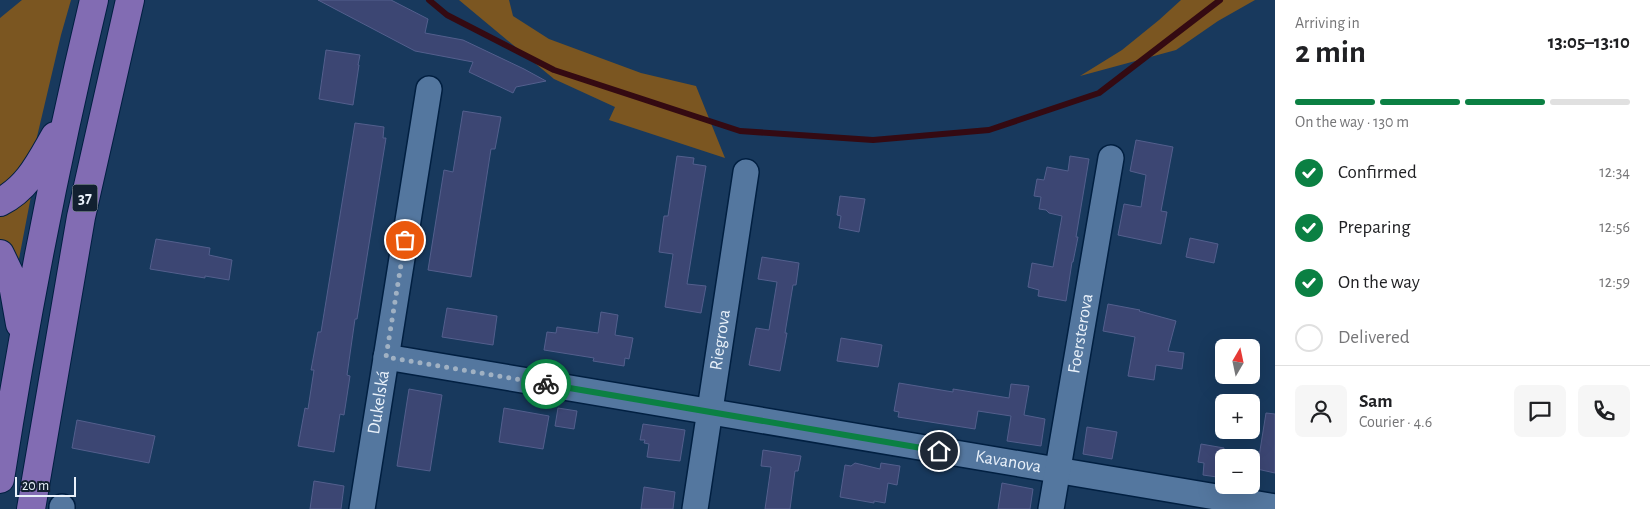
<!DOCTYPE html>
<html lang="en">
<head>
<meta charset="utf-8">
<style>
	body { margin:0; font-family:"Alegreya Sans",sans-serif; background:#f6f6f6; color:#202124; height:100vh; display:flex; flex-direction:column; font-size:19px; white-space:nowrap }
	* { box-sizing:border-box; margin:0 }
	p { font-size:16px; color:#757577 }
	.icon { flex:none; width:28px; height:28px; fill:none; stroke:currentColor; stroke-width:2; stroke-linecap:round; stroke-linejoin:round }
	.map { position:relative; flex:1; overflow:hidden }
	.drawer { display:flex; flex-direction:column; background:#fff; width:375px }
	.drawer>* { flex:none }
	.needle { width:32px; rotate:9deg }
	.fabs { position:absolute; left:1215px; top:339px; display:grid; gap:10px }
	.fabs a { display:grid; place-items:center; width:45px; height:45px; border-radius:8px; background:#fff; box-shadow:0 5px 20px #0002; font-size:25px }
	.scale { position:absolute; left:15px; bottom:12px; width:61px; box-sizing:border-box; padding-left:5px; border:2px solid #e9f1fa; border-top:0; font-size:14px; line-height:18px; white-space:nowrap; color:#e9f1fa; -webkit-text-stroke:4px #122030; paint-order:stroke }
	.pin { position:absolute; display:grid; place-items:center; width:42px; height:42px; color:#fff; margin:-21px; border:2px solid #fff; border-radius:50%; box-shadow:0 1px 5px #0007 }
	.courier { position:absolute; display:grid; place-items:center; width:50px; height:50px; margin:-25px; border:4px solid #0b8043; border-radius:50%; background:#fff; color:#222; box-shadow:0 1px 6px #0007 }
	.overview em { font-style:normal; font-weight:700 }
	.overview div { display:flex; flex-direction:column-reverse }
	.overview { display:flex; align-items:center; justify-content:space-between; height:85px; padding:0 20px }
	h1 { font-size:32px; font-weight:700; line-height:38px }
	.bar { display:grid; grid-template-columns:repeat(4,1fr); gap:8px 5px; align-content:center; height:60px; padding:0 20px }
	.bar i { height:6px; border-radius:4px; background:#e0e0e0 }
	.bar .active { background:#0b8043 }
	.bar p { grid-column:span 4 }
	.line { display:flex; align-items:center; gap:12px; padding:0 20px; border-top:1px solid #e0e0e0 }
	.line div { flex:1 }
	.round { display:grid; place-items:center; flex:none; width:52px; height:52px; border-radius:8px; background:#f6f6f6 }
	ol { padding:0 20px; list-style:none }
	li { display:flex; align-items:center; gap:15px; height:55px }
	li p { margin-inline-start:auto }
	li .icon { padding:5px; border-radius:50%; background:#0b8043; color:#fff; stroke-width:4 }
	li:last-child { color:#757577 }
	li i { width:28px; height:28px; border:2px solid #e0e0e0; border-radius:50% }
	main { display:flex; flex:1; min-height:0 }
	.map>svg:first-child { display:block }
</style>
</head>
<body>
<main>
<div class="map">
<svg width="1275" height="509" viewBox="0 0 1275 509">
	<rect width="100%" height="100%" fill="#18395d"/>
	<!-- green -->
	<path fill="#7b5621" d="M 22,0 L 71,0 L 61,35 L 36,141 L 25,169 L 0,193 L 0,18 Z
		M 459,0 L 509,0 L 513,16 L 549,39 L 641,73 L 696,86 L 725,158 L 609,120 L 615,107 L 554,79 Z
		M 1181,0 L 1255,0 L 1218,21 L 1176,50 L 1080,76 L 1122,50 L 1159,20 Z
		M 32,191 L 18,264 L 0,243 L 0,211 Z"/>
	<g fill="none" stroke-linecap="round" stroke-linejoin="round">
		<!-- stream -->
		<path stroke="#340a12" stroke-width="6" d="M 429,0 L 447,15 L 554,70 L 740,131 L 873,140 L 989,130 L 1099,93 L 1220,0"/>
	</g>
	<!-- building -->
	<path fill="#3c4673" stroke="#535f8d" d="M 318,0 L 391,0 L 428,19 L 425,33 L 463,40 L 524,69 L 546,81 L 516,87 L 513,93 L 469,72 L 473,62 L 415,51 Z
		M 326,50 L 360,55 L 358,65 L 359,65 L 353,105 L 319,99 Z
		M 463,111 L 501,117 L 495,149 L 491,149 L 471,277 L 428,270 L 444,170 L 453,172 Z
		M 355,123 L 384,127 L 383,138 L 386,138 L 357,319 L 355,319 L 347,375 L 350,376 L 344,415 L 340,414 L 334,452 L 298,446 L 305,408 L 308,409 L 314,370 L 311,370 L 318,332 L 321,332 Z
		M 1136,140 L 1173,147 L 1161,211 L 1167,212 L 1161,244 L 1118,235 L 1124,204 L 1141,207 L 1146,175 L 1130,171 Z
		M 677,156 L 694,158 L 693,164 L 706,166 L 687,284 L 706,286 L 701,313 L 665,307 L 673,254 L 659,252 L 664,216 L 668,216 Z
		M 1070,156 L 1089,159 L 1076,237 L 1078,237 L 1073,262 L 1072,262 L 1066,301 L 1038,296 L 1039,290 L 1028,287 L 1032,263 L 1053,267 L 1062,216 L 1049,213 L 1046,210 L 1039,209 L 1041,197 L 1034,196 L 1037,179 L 1044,180 L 1047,167 L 1068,171 Z
		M 840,196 L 865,199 L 859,232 L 839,228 L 841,216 L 837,215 Z
		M 1190,238 L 1218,244 L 1214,263 L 1186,257 Z
		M 156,239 L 210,248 L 209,255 L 232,260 L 229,280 L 205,276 L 205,278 L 150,269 Z
		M 762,257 L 799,263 L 796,285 L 793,285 L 785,333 L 787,333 L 780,371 L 749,365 L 756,328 L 769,330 L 777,282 L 758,279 Z
		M 1108,304 L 1140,310 L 1139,311 L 1176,321 L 1168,351 L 1184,353 L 1182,369 L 1156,365 L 1154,380 L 1128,376 L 1135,337 L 1103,331 Z
		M 447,308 L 497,316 L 493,345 L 442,337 Z
		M 601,312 L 618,315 L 615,335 L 633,338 L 629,359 L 625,358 L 624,366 L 593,361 L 594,358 L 544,350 L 547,332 L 556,333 L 557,327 L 598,333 Z
		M 841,338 L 882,345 L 878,367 L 837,361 Z
		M 899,383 L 953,392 L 953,389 L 1009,398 L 1011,384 L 1029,386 L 1024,415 L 1045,419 L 1041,446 L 1007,441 L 1011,416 L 978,411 L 975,429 L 898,417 L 899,412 L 894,411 Z
		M 409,389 L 442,395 L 430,471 L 397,466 Z
		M 504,408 L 549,416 L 543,449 L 499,442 Z
		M 558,408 L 577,411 L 574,429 L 555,426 Z
		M 1266,413 L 1275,414 L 1275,473 L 1257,469 Z
		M 77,420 L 155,436 L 149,463 L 72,448 Z
		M 643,424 L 685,430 L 680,461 L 647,457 L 649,444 L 644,443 L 645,440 L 640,440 Z
		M 1087,427 L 1117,432 L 1112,459 L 1083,454 Z
		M 1201,444 L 1224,448 L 1224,478 L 1203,475 L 1204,463 L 1198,462 Z
		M 763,450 L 801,456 L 798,471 L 795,471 L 790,509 L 765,509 L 771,467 L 761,466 Z
		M 855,463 L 880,469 L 881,463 L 900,466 L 897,485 L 888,483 L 885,503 L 874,501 L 874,503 L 840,497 L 845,465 L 851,466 Z
		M 314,481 L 344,486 L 341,509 L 310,509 Z
		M 1002,483 L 1033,489 L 1030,509 L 998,509 Z
		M 644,487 L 675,492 L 673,509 L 641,509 Z"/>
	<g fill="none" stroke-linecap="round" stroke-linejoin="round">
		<defs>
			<g id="minor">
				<path id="s1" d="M 386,357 L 1275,507"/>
				<path d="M 62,509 L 62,507"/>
				<path id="s2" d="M 362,509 L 429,89"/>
				<path id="s3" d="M 695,509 L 746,172"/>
				<path id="s4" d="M 1051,509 L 1111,158"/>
			</g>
			<path id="major" d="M 0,202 C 28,188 40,162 55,136
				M 0,254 L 12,279 L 20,324
				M 0,479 C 25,318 56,159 94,0
				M 31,509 L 81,217 L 130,0"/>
		</defs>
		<!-- minor casing -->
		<use href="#minor" stroke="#001f41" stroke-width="28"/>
		<!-- major casing -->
		<use href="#major" stroke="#001f41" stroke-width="30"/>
		<!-- minor -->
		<use href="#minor" stroke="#54779f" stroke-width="25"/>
		<!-- major -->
		<use href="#major" stroke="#826cb3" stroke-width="28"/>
	</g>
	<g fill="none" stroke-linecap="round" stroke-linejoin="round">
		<!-- done -->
		<path stroke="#a0b1c3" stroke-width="5" stroke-dasharray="0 9" d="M 405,240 L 386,357 L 546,384"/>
		<!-- route -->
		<path stroke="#0b8043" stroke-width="6" d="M 546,384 L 939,451"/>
	</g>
	<g text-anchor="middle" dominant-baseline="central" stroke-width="4" stroke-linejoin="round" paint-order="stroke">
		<!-- shield labels -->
		<rect fill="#122030" stroke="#a8b2bd" stroke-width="1" x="72.5" y="184.5" width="25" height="27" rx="4"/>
		<g font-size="16" font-weight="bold" fill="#e9f1fa">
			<text x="85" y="198">37</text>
		</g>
		<!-- street labels -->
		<g font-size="18" fill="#e9f1fa" stroke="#122030">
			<text stroke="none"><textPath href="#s4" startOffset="178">Foersterova</textPath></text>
			<text stroke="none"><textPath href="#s3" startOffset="171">Riegrova</textPath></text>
			<text stroke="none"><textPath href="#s2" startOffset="108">Dukelská</textPath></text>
			<text stroke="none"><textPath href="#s1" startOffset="631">Kavanova</textPath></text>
		</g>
	</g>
</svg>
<div class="fabs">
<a><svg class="needle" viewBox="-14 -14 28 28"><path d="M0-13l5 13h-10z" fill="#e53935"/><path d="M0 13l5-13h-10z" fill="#757577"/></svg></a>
<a>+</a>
<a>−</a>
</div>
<div class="scale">20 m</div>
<div class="pin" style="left:405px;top:240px;background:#ea580c"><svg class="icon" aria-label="bag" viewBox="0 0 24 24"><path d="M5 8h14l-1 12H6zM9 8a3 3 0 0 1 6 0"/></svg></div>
<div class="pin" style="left:939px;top:451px;background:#1f2937"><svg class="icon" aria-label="home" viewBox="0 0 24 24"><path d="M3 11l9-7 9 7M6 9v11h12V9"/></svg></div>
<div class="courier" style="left:546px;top:384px"><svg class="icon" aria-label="bike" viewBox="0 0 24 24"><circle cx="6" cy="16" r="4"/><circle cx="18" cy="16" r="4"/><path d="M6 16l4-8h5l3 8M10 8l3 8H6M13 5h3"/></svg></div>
</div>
<section class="drawer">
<div class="overview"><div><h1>2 min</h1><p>Arriving in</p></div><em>13:05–13:10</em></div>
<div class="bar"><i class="active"></i><i class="active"></i><i class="active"></i><i></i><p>On the way · 130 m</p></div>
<ol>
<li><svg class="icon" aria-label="check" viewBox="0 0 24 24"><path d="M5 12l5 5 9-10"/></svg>Confirmed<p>12:34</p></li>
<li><svg class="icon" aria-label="check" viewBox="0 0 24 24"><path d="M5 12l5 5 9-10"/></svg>Preparing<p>12:56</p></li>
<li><svg class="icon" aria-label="check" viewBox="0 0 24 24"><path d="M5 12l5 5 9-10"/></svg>On the way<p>12:59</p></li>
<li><i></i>Delivered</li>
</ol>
<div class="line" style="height:90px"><a class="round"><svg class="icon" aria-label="person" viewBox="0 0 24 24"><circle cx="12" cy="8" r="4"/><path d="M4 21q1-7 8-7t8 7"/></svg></a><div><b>Sam</b><p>Courier · 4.6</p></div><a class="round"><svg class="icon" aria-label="chat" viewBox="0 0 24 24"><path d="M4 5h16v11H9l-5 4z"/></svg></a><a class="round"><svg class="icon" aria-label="phone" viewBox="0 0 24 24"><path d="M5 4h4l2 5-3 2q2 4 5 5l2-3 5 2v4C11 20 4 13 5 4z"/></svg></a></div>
</section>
</main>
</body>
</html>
